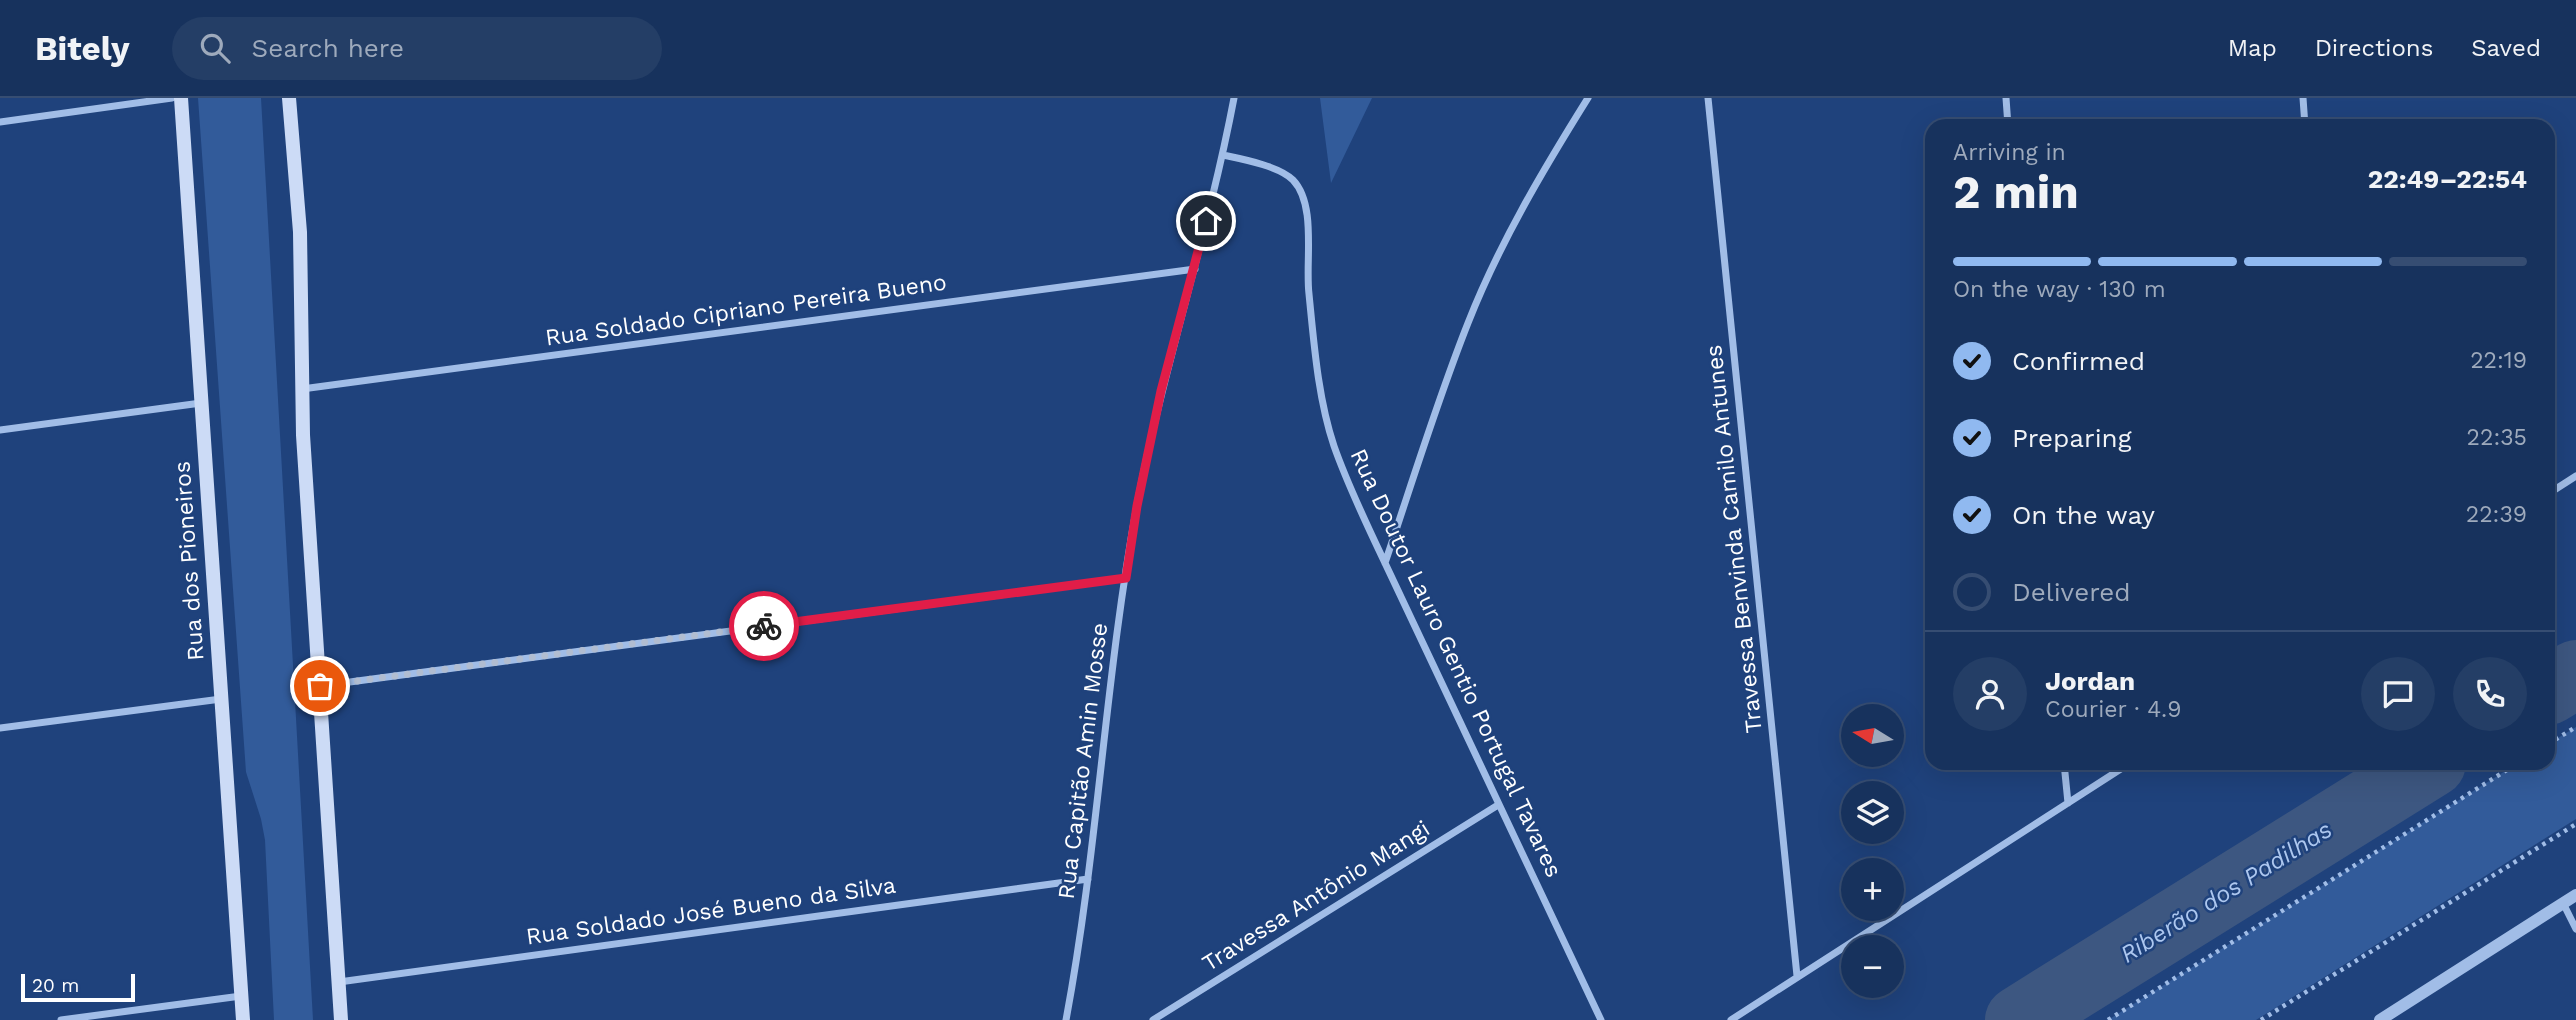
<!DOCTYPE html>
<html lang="en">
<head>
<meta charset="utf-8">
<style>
	body { margin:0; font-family:"Work Sans",sans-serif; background:#243e66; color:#f1f3f6; height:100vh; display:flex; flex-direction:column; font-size:26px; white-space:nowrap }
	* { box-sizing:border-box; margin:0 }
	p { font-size:23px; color:#9eaabc }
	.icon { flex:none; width:38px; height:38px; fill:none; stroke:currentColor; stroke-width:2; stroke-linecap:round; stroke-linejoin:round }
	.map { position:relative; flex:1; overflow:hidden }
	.side { position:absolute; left:1925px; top:21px; width:630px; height:651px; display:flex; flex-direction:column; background:#17325d; border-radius:21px; box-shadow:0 7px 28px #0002,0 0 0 2px #364d72 }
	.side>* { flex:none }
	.needle { width:46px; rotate:281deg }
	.tools { position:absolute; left:1841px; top:606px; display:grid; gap:14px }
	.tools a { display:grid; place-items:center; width:63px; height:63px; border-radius:50%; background:#17325d; box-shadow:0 7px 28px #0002,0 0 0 2px #364d72; font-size:35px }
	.scale { position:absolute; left:21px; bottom:18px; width:114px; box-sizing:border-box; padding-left:7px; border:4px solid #fff; border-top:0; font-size:19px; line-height:24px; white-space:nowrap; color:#fff; -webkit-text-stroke:5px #1f427c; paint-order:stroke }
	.pin { position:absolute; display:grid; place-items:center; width:60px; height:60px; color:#fff; margin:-30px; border:4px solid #fff; border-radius:50%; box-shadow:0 2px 7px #0007 }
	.courier { position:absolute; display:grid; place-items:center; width:70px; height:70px; margin:-35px; border:5px solid #e11d48; border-radius:50%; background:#fff; color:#222; box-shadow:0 2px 9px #0007 }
	.headline em { font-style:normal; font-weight:700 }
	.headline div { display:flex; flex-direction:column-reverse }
	.headline { display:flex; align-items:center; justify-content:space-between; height:119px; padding:0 28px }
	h1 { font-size:46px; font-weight:700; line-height:52px }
	.bar { display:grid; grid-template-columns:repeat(4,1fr); gap:10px 7px; align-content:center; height:84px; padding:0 28px }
	.bar i { height:9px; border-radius:5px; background:#364d72 }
	.bar .on { background:#90b9f0 }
	.bar p { grid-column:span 4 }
	.line { display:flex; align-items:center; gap:18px; padding:0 28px; border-top:2px solid #364d72 }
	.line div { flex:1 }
	.round { display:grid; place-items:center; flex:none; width:74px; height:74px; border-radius:37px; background:#243e66 }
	ol { padding:0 28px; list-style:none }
	li { display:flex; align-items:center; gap:21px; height:77px }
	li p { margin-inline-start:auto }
	li .icon { padding:7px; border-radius:50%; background:#90b9f0; color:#111; stroke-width:4 }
	li:last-child { color:#9eaabc }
	li i { width:38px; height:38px; border:4px solid #364d72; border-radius:50% }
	header { display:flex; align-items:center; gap:42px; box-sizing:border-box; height:98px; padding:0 35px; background:#17325d; border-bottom:2px solid #364d72 }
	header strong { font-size:33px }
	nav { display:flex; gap:38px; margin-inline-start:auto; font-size:24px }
	.search { width:490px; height:63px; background:#243e66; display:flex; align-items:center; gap:18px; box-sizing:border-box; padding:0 24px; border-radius:38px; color:#9eaabc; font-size:26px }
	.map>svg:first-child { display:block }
</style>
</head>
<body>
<header>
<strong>Bitely</strong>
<div class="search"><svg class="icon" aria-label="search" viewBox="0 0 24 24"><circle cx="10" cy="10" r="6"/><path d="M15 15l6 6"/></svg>Search here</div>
<nav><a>Map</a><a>Directions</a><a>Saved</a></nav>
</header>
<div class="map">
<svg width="2576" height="922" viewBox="0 0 2576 922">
	<rect width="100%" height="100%" fill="#1f427c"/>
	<!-- green -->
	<path fill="#325b9a" d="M 198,0 L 261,0 L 313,922 L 274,922 L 265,742 L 261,721 L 246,674 Z
		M 1320,0 L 1372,0 L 1331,85 Z
		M 2576,629 L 2576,721 L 2256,922 L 2108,922 L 2518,665 L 2548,665 L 2548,646 Z"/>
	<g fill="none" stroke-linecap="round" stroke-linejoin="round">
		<!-- river -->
		<path stroke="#3d5781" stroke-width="68" d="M 2548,593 L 2576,576
			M 2019,922 L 2432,665"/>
		<!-- path -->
		<path stroke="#a1bde7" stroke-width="4.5" stroke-dasharray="3.5 5" stroke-linecap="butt" d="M 2548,646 L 2576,629
			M 2108,922 L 2518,665
			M 2261,922 L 2576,726"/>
		<!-- minor -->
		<path stroke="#a1bde7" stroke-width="7" d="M 1708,0 L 1797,878
			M 2006,0 L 2008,28
			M 2303,0 L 2305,28
			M 0,24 L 172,0
			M 1223,57 C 1242,61 1279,68 1293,82 C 1317,107 1305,164 1309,196 C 1314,246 1318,300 1334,348 C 1348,388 1367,427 1385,465 L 1601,922
			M 302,291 L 1195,171
			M 0,332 L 201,305
			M 2548,396 L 2576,378
			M 1385,465 C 1412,385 1437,303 1468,225 C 1499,146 1543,72 1588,0
			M 320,588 L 1126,480
			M 0,630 L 221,601
			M 2064,665 L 2068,705
			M 2563,805 L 2576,831
			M 339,884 L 1088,781
			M 61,922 L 241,898
			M 1066,922 C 1098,752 1105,578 1137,407 C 1163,270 1208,137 1234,0
			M 1153,922 L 1498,707
			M 1731,922 L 2130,665"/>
		<!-- tertiary -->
		<path stroke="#a1bde7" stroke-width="12" d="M 2380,922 L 2576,797"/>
		<!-- secondary -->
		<path stroke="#ccdbf6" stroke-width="14" d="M 181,0 L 243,922
			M 289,0 L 300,134 L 303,337 L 341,922"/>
	</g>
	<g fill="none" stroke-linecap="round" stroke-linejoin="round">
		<!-- done -->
		<path stroke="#b1bdd1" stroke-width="7" stroke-dasharray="0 12.6" d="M 320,588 L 764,528"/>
		<!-- route -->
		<path stroke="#e11d48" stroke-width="9" d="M 764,528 L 1126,480 L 1137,408 L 1161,293 L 1206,123"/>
	</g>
	<g text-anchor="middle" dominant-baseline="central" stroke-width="5" stroke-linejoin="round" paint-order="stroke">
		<!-- street labels -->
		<g font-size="23" fill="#fff" stroke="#1f427c">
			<text transform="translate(746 212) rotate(-8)">Rua Soldado Cipriano Pereira Bueno</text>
			<text transform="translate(1734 441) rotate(-96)">Travessa Benvinda Camilo Antunes</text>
			<text transform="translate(189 463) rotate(-94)">Rua dos Pioneiros</text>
			<text transform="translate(1456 565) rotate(65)">Rua Doutor Lauro Gentio Portugal Tavares</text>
			<text transform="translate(1083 663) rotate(-83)">Rua Capitão Amin Mosse</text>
			<text transform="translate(1316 798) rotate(-32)">Travessa Antônio Mangi</text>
			<text transform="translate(711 813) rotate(-8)">Rua Soldado José Bueno da Silva</text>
		</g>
		<!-- water labels -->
		<g font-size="24" font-style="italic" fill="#adc7ef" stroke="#1f427c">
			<text transform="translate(2226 794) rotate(-32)">Riberão dos Padilhas</text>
		</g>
	</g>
</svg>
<div class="tools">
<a><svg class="needle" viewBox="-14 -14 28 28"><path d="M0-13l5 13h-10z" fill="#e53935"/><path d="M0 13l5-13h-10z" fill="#9eaabc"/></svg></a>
<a><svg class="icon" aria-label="layers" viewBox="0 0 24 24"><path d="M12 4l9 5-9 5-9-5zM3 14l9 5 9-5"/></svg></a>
<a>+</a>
<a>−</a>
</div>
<div class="scale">20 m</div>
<div class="pin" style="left:320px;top:588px;background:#ea580c"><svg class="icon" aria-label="bag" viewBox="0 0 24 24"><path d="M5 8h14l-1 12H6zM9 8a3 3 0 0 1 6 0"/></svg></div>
<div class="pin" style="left:1206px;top:123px;background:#1f2937"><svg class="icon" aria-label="home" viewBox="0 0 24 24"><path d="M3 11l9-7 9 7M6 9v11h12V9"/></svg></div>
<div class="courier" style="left:764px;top:528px"><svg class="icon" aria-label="bike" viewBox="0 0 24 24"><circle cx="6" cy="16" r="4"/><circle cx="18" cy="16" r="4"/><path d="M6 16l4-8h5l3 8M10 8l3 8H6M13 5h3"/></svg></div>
<section class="side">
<div class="headline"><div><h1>2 min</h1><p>Arriving in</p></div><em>22:49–22:54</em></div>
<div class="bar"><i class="on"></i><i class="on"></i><i class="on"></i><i></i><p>On the way · 130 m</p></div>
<ol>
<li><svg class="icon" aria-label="check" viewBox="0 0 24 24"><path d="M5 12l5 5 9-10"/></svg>Confirmed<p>22:19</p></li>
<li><svg class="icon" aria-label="check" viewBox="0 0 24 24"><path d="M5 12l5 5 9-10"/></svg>Preparing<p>22:35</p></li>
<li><svg class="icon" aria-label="check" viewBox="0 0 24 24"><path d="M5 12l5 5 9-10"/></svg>On the way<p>22:39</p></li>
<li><i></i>Delivered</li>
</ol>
<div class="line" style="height:126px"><a class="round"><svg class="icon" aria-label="person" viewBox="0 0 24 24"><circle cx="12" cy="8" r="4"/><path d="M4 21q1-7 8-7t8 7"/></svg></a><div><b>Jordan</b><p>Courier · 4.9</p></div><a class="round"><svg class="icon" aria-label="chat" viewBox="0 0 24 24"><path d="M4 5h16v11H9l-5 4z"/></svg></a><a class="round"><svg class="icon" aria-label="phone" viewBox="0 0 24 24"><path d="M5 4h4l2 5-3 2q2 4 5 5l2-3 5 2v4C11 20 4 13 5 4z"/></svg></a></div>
</section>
</div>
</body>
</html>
